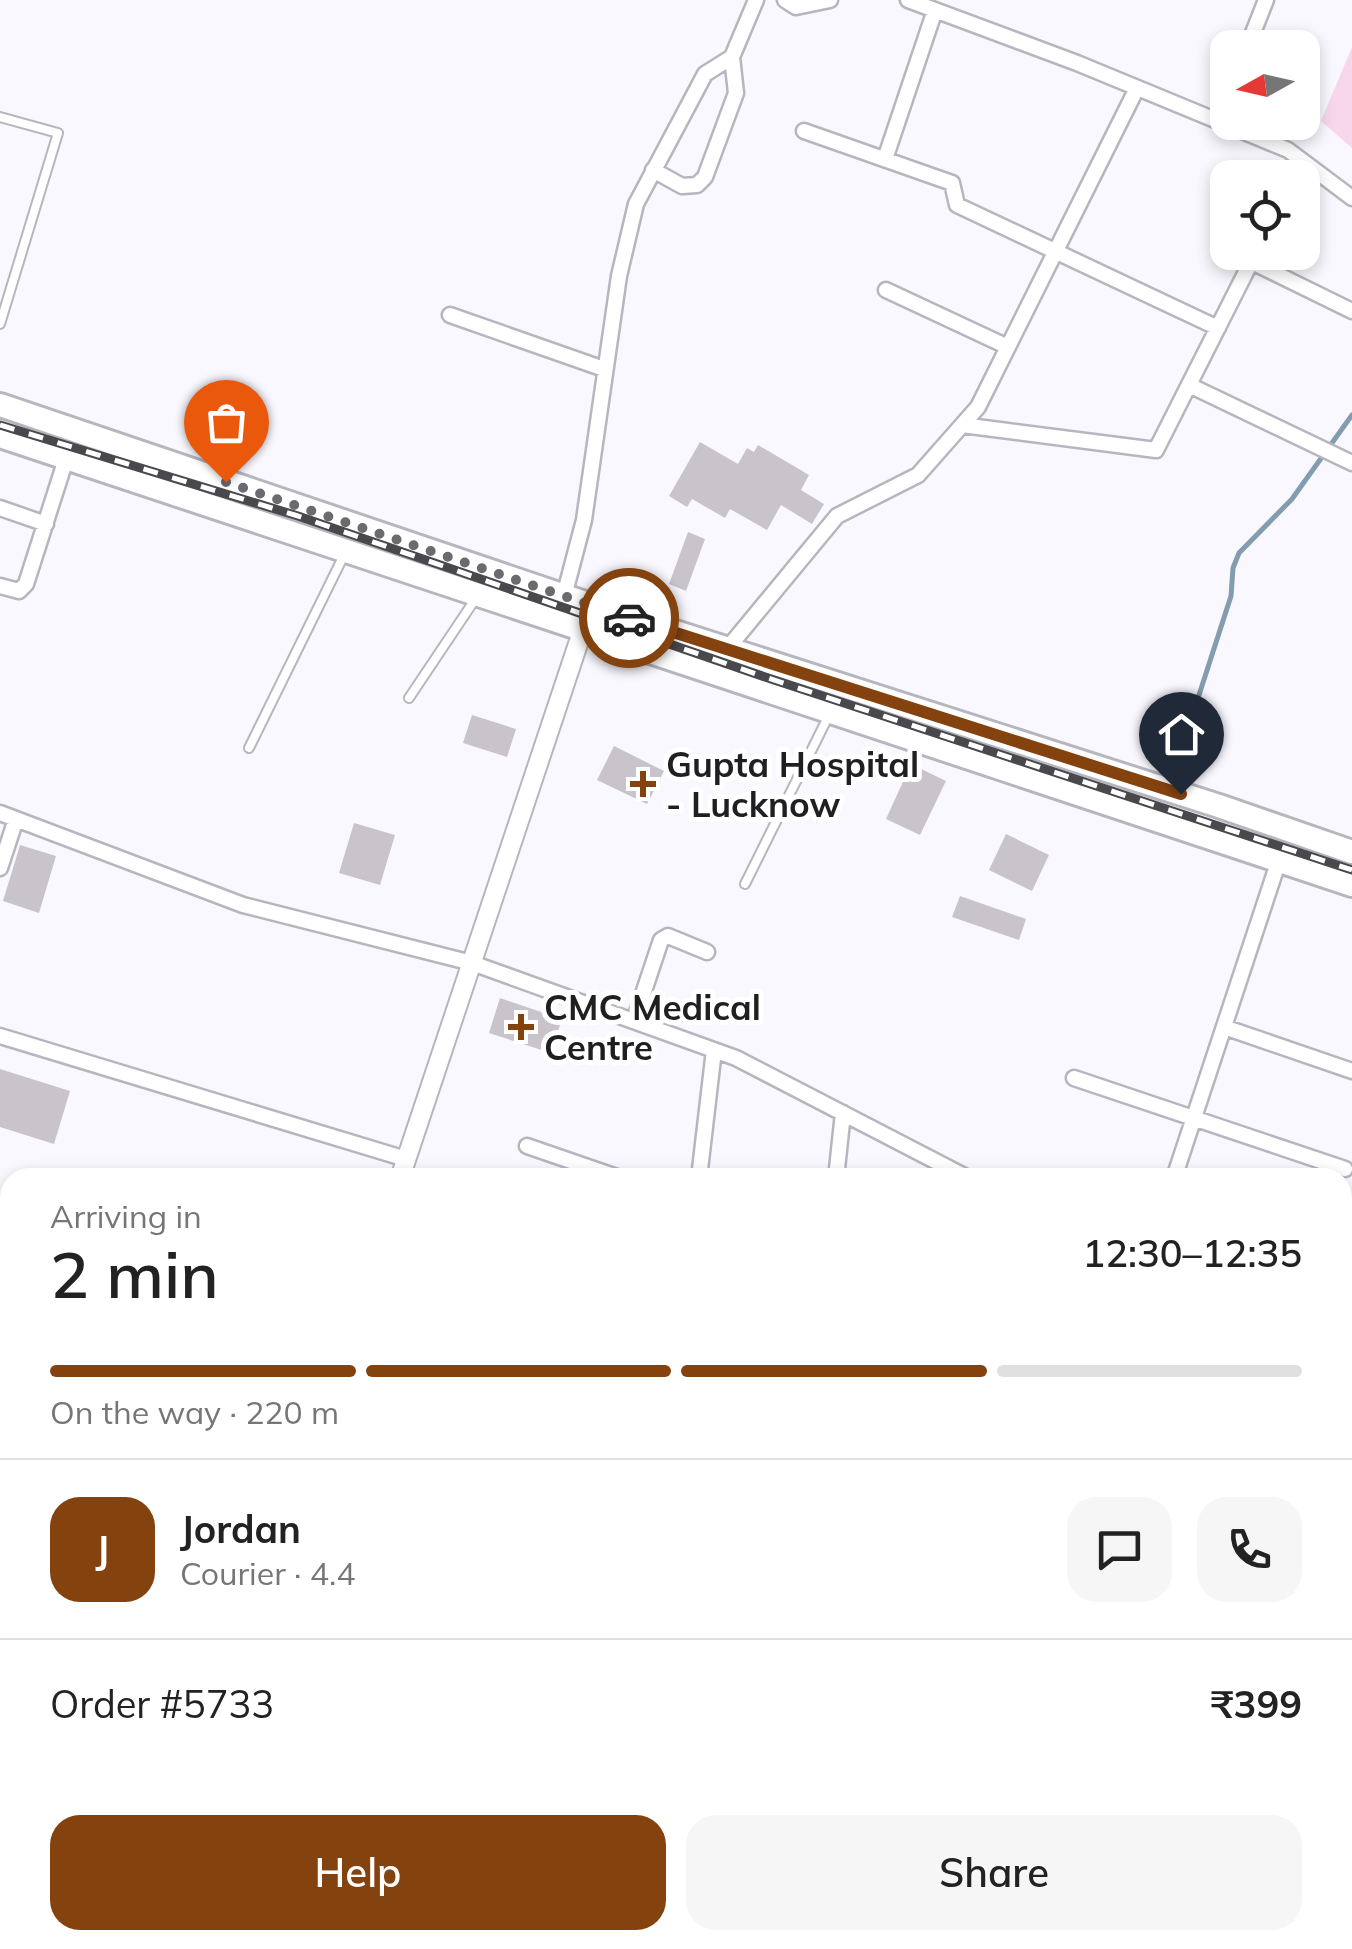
<!DOCTYPE html>
<html lang="en">
<head>
<meta charset="utf-8">
<style>
	body { margin:0; font-family:Mulish,sans-serif; background:#f6f6f6; color:#222; height:100vh; display:flex; flex-direction:column; font-size:38px; white-space:nowrap }
	* { box-sizing:border-box; margin:0 }
	p { font-size:32px; color:#767676 }
	.icon { flex:none; width:55px; height:55px; fill:none; stroke:currentColor; stroke-width:2; stroke-linecap:round; stroke-linejoin:round }
	.map { position:relative; flex:1; overflow:hidden }
	.drawer { position:absolute; left:0px; top:1168px; width:1352px; height:782px; display:flex; flex-direction:column; background:#fff; border-radius:30px 30px 0 0; box-shadow:0 5px 15px #0003 }
	.drawer>* { flex:none }
	.needle { width:65px; rotate:262deg }
	.tools { position:absolute; left:1210px; top:30px; display:grid; gap:20px }
	.tools a { display:grid; place-items:center; width:110px; height:110px; border-radius:20px; background:#fff; box-shadow:0 5px 15px #0003; font-size:50px }
	.pin { position:absolute; display:grid; place-items:center; width:85px; height:85px; color:#fff; margin:-102px -42px; border-radius:50% 50% 50% 0; rotate:-45deg; box-shadow:0 0 10px #0007 }
	.pin .icon { rotate:45deg }
	.courier { position:absolute; display:grid; place-items:center; width:100px; height:100px; margin:-50px; border:8px solid #84420f; border-radius:50%; background:#fff; color:#222; box-shadow:0 2px 12px #0007 }
	.head em { font-style:normal; font-weight:600 }
	.head div { display:flex; flex-direction:column-reverse }
	.head { display:flex; align-items:center; justify-content:space-between; height:170px; padding:0 50px }
	h1 { font-size:65px; font-weight:600; line-height:75px }
	.bar { display:grid; grid-template-columns:repeat(4,1fr); gap:15px 10px; align-content:center; height:120px; padding:0 50px }
	.bar i { height:12px; border-radius:8px; background:#e0e0e0 }
	.bar .on { background:#84420f }
	.bar p { grid-column:span 4 }
	.line { display:flex; align-items:center; gap:25px; padding:0 50px; border-top:2px solid #e0e0e0 }
	.line div { flex:1 }
	.round { display:grid; place-items:center; flex:none; width:105px; height:105px; border-radius:30px; background:#f6f6f6 }
	.button { display:flex; gap:20px; margin-top:auto; padding:20px 50px }
	.button a { flex:1; height:115px; border-radius:30px; background:#84420f; color:#fff; font-size:40px; font-weight:600; line-height:115px; text-align:center }
	.button a+a { background:#f6f6f6; color:#222 }
	.map>svg:first-child { display:block }
</style>
</head>
<body>
<div class="map">
<svg width="1352" height="1949" viewBox="0 0 1352 1949">
	<rect width="100%" height="100%" fill="#f9f8fe"/>
	<!-- green -->
	<path fill="#f8d7ec" d="M 1352,47 L 1352,148 L 1321,121 Z"/>
	<g fill="none" stroke-linecap="round" stroke-linejoin="round">
		<!-- stream -->
		<path stroke="#839caf" stroke-width="5" d="M 1178,760 L 1231,596 L 1233,568 L 1239,553 L 1292,499 L 1352,415"/>
	</g>
	<!-- building -->
	<path fill="#c9c4cc" d="M 700,442 L 738,464 L 747,448 L 754,452 L 758,445 L 809,475 L 801,490 L 824,504 L 812,524 L 781,505 L 767,530 L 730,509 L 725,518 L 692,499 L 687,507 L 669,496 Z
		M 688,532 L 705,539 L 686,591 L 669,584 Z
		M 472,715 L 516,729 L 507,757 L 463,743 Z
		M 614,746 L 664,771 L 647,804 L 597,780 Z
		M 911,764 L 946,781 L 920,835 L 886,819 Z
		M 354,823 L 395,835 L 380,885 L 339,873 Z
		M 1006,834 L 1049,855 L 1032,891 L 989,870 Z
		M 20,845 L 56,856 L 39,913 L 3,901 Z
		M 960,896 L 1026,919 L 1019,940 L 952,917 Z
		M 500,998 L 562,1019 L 551,1053 L 489,1033 Z
		M 0,1069 L 70,1091 L 54,1144 L 0,1127 Z"/>
	<g fill="none" stroke-linecap="round" stroke-linejoin="round">
		<defs>
			<path id="service" d="M 0,117 L 58,133 L 0,324
				M 409,698 L 476,598
				M 249,748 L 344,555
				M 745,884 L 828,717"/>
			<path id="minor" d="M 785,0 L 796,7 L 830,0
				M 908,0 L 1077,63 L 1288,150 L 1352,198
				M 1247,48 L 1266,0
				M 1218,121 L 1228,96
				M 804,131 L 952,183 L 957,205 L 1218,328
				M 885,159 L 935,10
				M 653,170 L 682,186 L 697,185 L 705,177 L 736,93 L 732,57
				M 1252,262 L 1352,311
				M 886,290 L 1008,347
				M 450,315 L 604,369
				M 1189,385 L 1352,463
				M 962,425 L 1156,450 L 1256,252
				M 0,508 L 46,524
				M 0,586 L 19,591 L 26,584 L 66,459
				M 564,596 L 584,520 L 619,276 L 636,204 L 705,74 L 732,57 L 756,0
				M 727,649 L 837,516 L 918,475 L 978,407 L 1137,88
				M 0,813 L 243,905 L 472,963 L 736,1058 L 968,1178
				M 0,868 L 16,819
				M 634,1021 L 661,940 L 668,936 L 707,952
				M 1224,1027 L 1352,1071
				M 0,1036 L 406,1159
				M 1074,1078 L 1345,1169
				M 527,1146 L 620,1178
				M 699,1178 L 714,1050
				M 836,1178 L 843,1113
				M 1174,1178 L 1278,863
				M 0,1220 L 10,1224
				M 1342,1291 L 1352,1294
				M 1342,1421 L 1352,1424
				M 0,1423 L 10,1430
				M 0,1729 L 10,1738
				M 0,1845 L 10,1831
				M 596,1940 L 614,1949
				M 793,1940 L 810,1947
				M 932,1940 L 949,1949
				M 1196,1940 L 1202,1949
				M 964,1949 L 969,1940
				M 1074,1949 L 1079,1940
				M 1346,1949 L 1352,1912"/>
			<path id="tertiary" d="M 400,1178 L 591,605
				M 293,1940 L 306,1949"/>
			<path id="trunk" d="M 0,405 L 591,605 L 1219,806 L 1352,852
				M 0,436 L 1352,885"/>
		</defs>
		<!-- service casing -->
		<use href="#service" stroke="#b7b6bf" stroke-width="12"/>
		<!-- minor casing -->
		<use href="#minor" stroke="#b7b6bf" stroke-width="19"/>
		<!-- tertiary casing -->
		<use href="#tertiary" stroke="#b7b6bf" stroke-width="22"/>
		<!-- trunk casing -->
		<use href="#trunk" stroke="#b7b6bf" stroke-width="28"/>
		<!-- service -->
		<use href="#service" stroke="#fff" stroke-width="8"/>
		<!-- minor -->
		<use href="#minor" stroke="#fff" stroke-width="14"/>
		<!-- tertiary -->
		<use href="#tertiary" stroke="#fff" stroke-width="18"/>
		<!-- trunk -->
		<use href="#trunk" stroke="#fff" stroke-width="22"/>
		<defs>
			<path id="rail" d="M 0,425 L 298,516 L 768,678 L 1352,870"/>
		</defs>
		<!-- rail casing -->
		<use href="#rail" stroke="#49484c" stroke-width="9"/>
		<!-- rail -->
		<use href="#rail" stroke="#fff" stroke-width="5" stroke-dasharray="15" stroke-linecap="butt"/>
	</g>
	<g fill="none" stroke-linecap="round" stroke-linejoin="round">
		<!-- done -->
		<path stroke="#6b6b6f" stroke-width="10" stroke-dasharray="0 18" d="M 226,482 L 629,618"/>
		<!-- route -->
		<path stroke="#84420f" stroke-width="12" d="M 629,618 L 1181,794"/>
	</g>
	<!-- markers -->
	<g fill="#84420f" stroke="#fff" stroke-width="4">
		<path d="M638 769h10v10h10v10h-10v10h-10v-10h-10v-10h10z"/>
		<path d="M516 1012h10v10h10v10h-10v10h-10v-10h-10v-10h10z"/>
	</g>
	<g text-anchor="middle" dominant-baseline="central" stroke-width="10" stroke-linejoin="round" paint-order="stroke">
		<!-- poi labels -->
		<g font-size="35" font-weight="bold" fill="#1f1f22" stroke="#fff" text-anchor="start">
			<text x="666" y="764">Gupta Hospital<tspan x="666" dy="40">- Lucknow</tspan></text>
			<text x="544" y="1007">CMC Medical<tspan x="544" dy="40">Centre</tspan></text>
		</g>
	</g>
</svg>
<div class="tools">
<a><svg class="needle" viewBox="-14 -14 28 28"><path d="M0-13l5 13h-10z" fill="#e53935"/><path d="M0 13l5-13h-10z" fill="#767676"/></svg></a>
<a><svg class="icon" aria-label="locate" viewBox="0 0 24 24"><circle cx="12" cy="12" r="6"/><path d="M12 2v4M12 18v4M2 12h4M18 12h4"/></svg></a>
</div>
<div class="pin" style="left:226px;top:482px;background:#ea580c"><svg class="icon" aria-label="bag" viewBox="0 0 24 24"><path d="M5 8h14l-1 12H6zM9 8a3 3 0 0 1 6 0"/></svg></div>
<div class="pin" style="left:1181px;top:794px;background:#1f2937"><svg class="icon" aria-label="home" viewBox="0 0 24 24"><path d="M3 11l9-7 9 7M6 9v11h12V9"/></svg></div>
<div class="courier" style="left:629px;top:618px"><svg class="icon" aria-label="car" viewBox="0 0 24 24"><path d="M5 17H2v-5l4-1 3-4h7l3 4 3 1v5h-3M9 17h6M6 11h13"/><circle cx="7" cy="17" r="2"/><circle cx="17" cy="17" r="2"/></svg></div>
<section class="drawer">
<div class="head"><div><h1>2 min</h1><p>Arriving in</p></div><em>12:30–12:35</em></div>
<div class="bar"><i class="on"></i><i class="on"></i><i class="on"></i><i></i><p>On the way · 220 m</p></div>
<div class="line" style="height:180px"><b class="round" style="background:#84420f;color:#fff">J</b><div><b>Jordan</b><p>Courier · 4.4</p></div><a class="round"><svg class="icon" aria-label="chat" viewBox="0 0 24 24"><path d="M4 5h16v11H9l-5 4z"/></svg></a><a class="round"><svg class="icon" aria-label="phone" viewBox="0 0 24 24"><path d="M5 4h4l2 5-3 2q2 4 5 5l2-3 5 2v4C11 20 4 13 5 4z"/></svg></a></div>
<div class="line" style="height:130px"><div>Order #5733</div><b>₹399</b></div>
<div class="button"><a>Help</a><a>Share</a></div>
</section>
</div>
</body>
</html>
